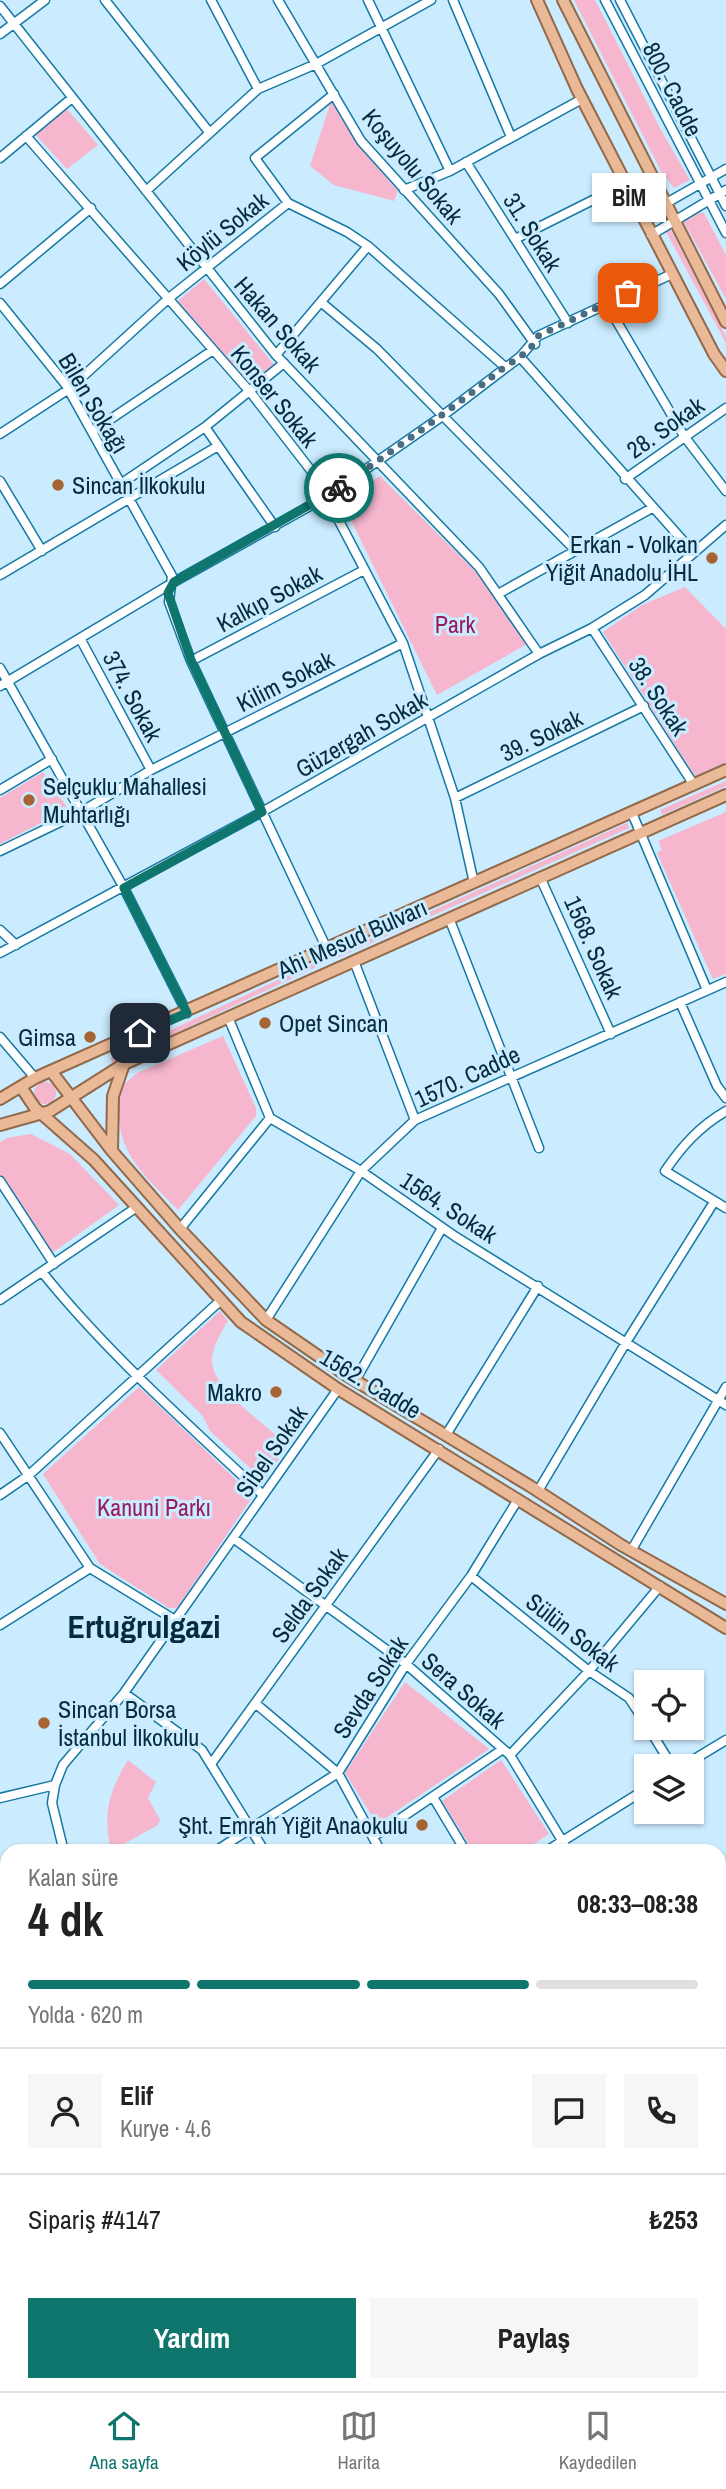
<!DOCTYPE html>
<html lang="tr">
<head>
<meta charset="utf-8">
<style>
	body { margin:0; font-family:"Archivo Narrow",sans-serif; background:#f6f6f6; color:#222; height:100vh; display:flex; flex-direction:column; font-size:26px; white-space:nowrap }
	* { box-sizing:border-box; margin:0 }
	p { font-size:23px; color:#767676 }
	.icon { flex:none; width:38px; height:38px; fill:none; stroke:currentColor; stroke-width:2; stroke-linecap:round; stroke-linejoin:round }
	.map { position:relative; flex:1; overflow:hidden }
	.sheet { position:absolute; left:0px; top:1844px; width:726px; height:548px; display:flex; flex-direction:column; background:#fff; border-radius:21px 21px 0 0; box-shadow:0 2px 5px #0004 }
	.sheet>* { flex:none }
	.fabs { position:absolute; left:634px; top:1670px; display:grid; gap:14px }
	.fabs a { display:grid; place-items:center; width:70px; height:70px; border-radius:0px; background:#fff; box-shadow:0 2px 5px #0004; font-size:35px }
	.pin { position:absolute; display:grid; place-items:center; width:60px; height:60px; color:#fff; margin:-30px; border-radius:14px; box-shadow:0 4px 10px #0006 }
	.courier { position:absolute; display:grid; place-items:center; width:70px; height:70px; margin:-35px; border:5px solid #0f766e; border-radius:50%; background:#fff; color:#222; box-shadow:0 2px 9px #0007 }
	.bubble { position:absolute; height:49px; border-radius:0px; background:#fff; box-shadow:0 2px 5px #0004; font-size:23px; font-weight:700; line-height:49px; text-align:center }
	.summary em { font-style:normal; font-weight:700 }
	.summary div { display:flex; flex-direction:column-reverse }
	.summary { display:flex; align-items:center; justify-content:space-between; height:119px; padding:0 28px }
	h1 { font-size:46px; font-weight:700; line-height:52px }
	.bar { display:grid; grid-template-columns:repeat(4,1fr); gap:10px 7px; align-content:center; height:84px; padding:0 28px }
	.bar i { height:9px; border-radius:5px; background:#e0e0e0 }
	.bar .selected { background:#0f766e }
	.bar p { grid-column:span 4 }
	.line { display:flex; align-items:center; gap:18px; padding:0 28px; border-top:2px solid #e0e0e0 }
	.line div { flex:1 }
	.round { display:grid; place-items:center; flex:none; width:74px; height:74px; border-radius:0px; background:#f6f6f6 }
	.action { display:flex; gap:14px; margin-top:auto; padding:14px 28px }
	.action a { flex:1; height:80px; border-radius:0px; background:#0f766e; color:#fff; font-size:28px; font-weight:700; line-height:80px; text-align:center }
	.action a+a { background:#f6f6f6; color:#222 }
	.tab-bar { display:flex; justify-content:space-around; align-items:center; height:98px; border-top:2px solid #e0e0e0; background:#fff; font-size:19px; color:#767676 }
	.tab-bar a { display:grid; justify-items:center; gap:4px }
	.tab-bar .selected { color:#0f766e }
	.map>svg:first-child { display:block }
</style>
</head>
<body>
<div class="map">
<svg width="726" height="2391" viewBox="0 0 726 2391">
	<rect width="100%" height="100%" fill="#cbebfe"/>
	<!-- green -->
	<path fill="#f5b6ce" d="M 574,0 L 595,0 L 661,130 L 690,180 L 674,188 L 661,171 Z
		M 332,98 L 358,145 L 398,191 L 394,201 L 334,185 L 310,166 Z
		M 66,108 L 98,145 L 67,169 L 36,135 Z
		M 696,212 L 704,213 L 726,255 L 726,299 L 684,222 Z
		M 670,228 L 726,337 L 726,343 L 665,230 Z
		M 204,279 L 275,366 L 250,385 L 178,301 Z
		M 380,476 L 480,576 L 527,644 L 437,695 L 341,500 Z
		M 685,587 L 726,629 L 726,762 L 695,776 L 603,632 L 642,605 Z
		M 43,772 L 68,809 L 0,844 L 0,798 Z
		M 726,781 L 726,786 L 662,815 L 660,810 Z
		M 726,812 L 726,974 L 713,979 L 657,853 L 662,850 L 658,841 Z
		M 627,823 L 629,828 L 335,959 L 332,956 Z
		M 327,957 L 329,961 L 112,1063 L 111,1058 Z
		M 223,1036 L 256,1108 L 256,1116 L 178,1210 C 139,1170 110,1147 121,1087 L 137,1073 Z
		M34 1093a11 11 0 1 1 22 0a11 11 0 1 1-22 0Z
		M 31,1134 L 70,1154 L 119,1205 L 52,1253 L 0,1176 L 0,1142 L 7,1138 Z
		M 220,1311 L 228,1321 C 221,1333 212,1347 212,1361 C 211,1387 269,1428 288,1445 L 264,1481 L 210,1431 L 202,1415 L 156,1370 Z
		M 139,1387 L 253,1496 L 177,1608 L 169,1608 L 100,1564 L 43,1474 Z
		M 405,1682 L 489,1749 L 377,1824 L 345,1773 Z
		M 128,1760 L 156,1782 L 148,1798 L 160,1820 L 158,1825 L 111,1851 C 103,1814 108,1793 128,1760 Z
		M 501,1760 L 549,1834 L 523,1851 L 473,1851 L 442,1801 Z
		M 726,2011 L 726,2091 L 719,2080 L 719,2015 Z
		M 7,2318 L 7,2385 L 23,2385 L 23,2391 L 0,2391 L 0,2324 Z"/>
	<!-- water -->
	<path fill="#3f9ccb" stroke="#2e7aa1" stroke-width="2" d="M190 1509a9 9 0 1 1 18 0a9 9 0 1 1-18 0Z"/>
	<g fill="none" stroke-linecap="round" stroke-linejoin="round">
		<defs>
			<path id="minor" d="M 105,0 L 209,132
				M 211,0 L 258,89
				M 278,0 L 361,141 L 499,294 L 535,344
				M 368,0 L 450,171
				M 453,0 L 511,137
				M 605,0 L 726,233
				M 620,0 L 726,206
				M 0,6 L 276,355 L 479,567 L 539,654
				M 0,34 L 45,0
				M 26,136 L 251,393 L 316,477 L 403,643 L 455,798 L 474,883
				M 0,158 L 72,98
				M 466,162 L 568,323
				M 404,190 L 450,171 L 582,99
				M 146,191 L 258,89 L 316,64 L 431,0
				M 288,203 L 255,158 L 334,94
				M 642,217 L 726,169
				M 651,235 L 726,190
				M 515,239 L 625,184
				M 0,284 L 91,208
				M 0,303 L 66,385 L 172,576 L 169,602 L 191,661 L 327,949
				M 322,303 L 377,349 L 575,550
				M 606,303 L 684,436 L 726,491
				M 276,355 L 368,246
				M 520,357 L 693,552
				M 205,427 L 275,527
				M 93,431 L 213,350
				M 0,434 L 69,389 L 169,298 L 288,203 L 347,232 L 368,246 L 505,367
				M 625,479 L 726,408
				M 0,481 L 42,551
				M 119,485 L 205,427 L 284,363
				M 0,575 L 218,446
				M 498,594 L 652,508
				M 592,628 L 694,785
				M 81,640 L 151,770
				M 191,661 L 364,570
				M 0,668 L 124,888 L 187,1013
				M 0,686 L 174,582 L 326,497 L 441,417 L 520,357 L 538,336 L 672,274
				M 0,790 L 52,759
				M 455,798 L 644,706
				M 632,813 L 707,990
				M 0,851 L 81,812 L 151,770 L 403,643
				M 540,877 L 611,1034
				M 449,918 L 539,1148
				M 0,930 L 16,945
				M 0,953 L 262,812 L 539,654 L 592,628 L 645,595 L 726,525
				M 354,961 L 415,1120
				M 680,1002 L 717,1086 L 726,1098
				M 228,1017 L 270,1118
				M 0,1037 L 35,1078
				M 726,1111 C 700,1126 682,1146 665,1171 L 726,1208
				M 0,1181 L 54,1264
				M 180,1229 L 270,1118 L 361,1171 L 456,1237 L 726,1405
				M 42,1272 C 108,1354 187,1423 263,1495
				M 0,1300 L 137,1207
				M 266,1320 L 361,1171 L 415,1120 L 726,982
				M 355,1381 L 442,1228
				M 0,1433 L 90,1568 L 175,1620
				M 446,1435 L 538,1286
				M 538,1491 L 625,1344 L 714,1202
				M 0,1495 L 29,1475 L 220,1301
				M 233,1538 L 406,1664 L 510,1755 L 569,1852
				M 631,1551 L 726,1387
				M 471,1576 L 589,1671 L 629,1698 L 646,1724
				M 0,1625 L 90,1568
				M 124,1693 L 202,1750 L 265,1852
				M 255,1703 L 338,1773 L 381,1852
				M 648,1727 L 672,1766
				M 510,1755 L 589,1671 L 660,1586
				M 211,1764 L 439,1449
				M 683,1766 L 726,1740
				M 433,1797 L 466,1852
				M 0,1798 L 55,1785
				M 373,1837 L 503,1749
				M 64,1852 L 52,1803 L 55,1785 L 63,1765 L 124,1693 L 338,1389
				M 214,1852 L 338,1773 L 406,1664 L 471,1576 L 517,1501
				M 545,1852 L 646,1789
				M 719,1877 L 726,1873
				M 0,1949 L 7,1947
				M 719,2003 L 726,1998
				M 719,2097 L 726,2108
				M 0,2128 L 7,2125
				M 719,2149 L 726,2146
				M 719,2221 L 726,2223
				M 0,2313 L 7,2307
				M 719,2381 L 726,2383
				M 271,2385 L 274,2391
				M 648,2385 L 672,2391
				M 200,2391 L 212,2385
				M 239,2391 L 251,2385"/>
			<path id="major" d="M 537,0 L 577,89 L 714,354 L 726,371
				M 563,0 L 726,322
				M 51,1071 L 112,1151 L 180,1229 L 266,1320 L 346,1375 L 530,1486 L 621,1545 L 726,1604
				M 21,1087 L 35,1108 L 94,1160 L 241,1322 L 338,1389 L 726,1628
				M 0,1099 L 35,1078 L 726,770
				M 0,1125 L 50,1111 L 124,1064 L 726,795
				M 112,1151 L 113,1096 L 124,1064
				M 0,2190 L 7,2211
				M 34,2385 L 35,2391"/>
		</defs>
		<!-- minor casing -->
		<use href="#minor" stroke="#1678a4" stroke-width="11"/>
		<!-- major casing -->
		<use href="#major" stroke="#91694b" stroke-width="14"/>
		<!-- minor -->
		<use href="#minor" stroke="#fff" stroke-width="8"/>
		<!-- major -->
		<use href="#major" stroke="#eab997" stroke-width="10"/>
	</g>
	<g fill="none" stroke-linecap="round" stroke-linejoin="round">
		<!-- done -->
		<path stroke="#4a6e81" stroke-width="7" stroke-dasharray="0 12.6" d="M 339,488 C 393,450 447,413 498,372 C 512,361 531,353 538,336 L 628,293"/>
		<!-- route -->
		<path stroke="#0f766e" stroke-width="9" d="M 140,1033 L 187,1013 L 124,888 L 262,812 L 191,660 L 168,593 L 174,582 L 339,488"/>
	</g>
	<!-- markers -->
	<g fill="#a76433" stroke="#cbebfe" stroke-width="2.5">
		<circle cx="58" cy="485" r="7"/>
		<circle cx="712" cy="558" r="7"/>
		<circle cx="29" cy="800" r="7"/>
		<circle cx="265" cy="1023" r="7"/>
		<circle cx="90" cy="1037" r="7"/>
		<circle cx="276" cy="1392" r="7"/>
		<circle cx="44" cy="1723" r="7"/>
		<circle cx="422" cy="1825" r="7"/>
	</g>
	<g text-anchor="middle" dominant-baseline="central" stroke-width="6" stroke-linejoin="round" paint-order="stroke">
		<!-- street labels -->
		<g font-size="24" fill="#052b3e" stroke="#cbebfe">
			<text transform="translate(673 89) rotate(63)">800. Cadde</text>
			<text transform="translate(413 166) rotate(50)">Koşuyolu Sokak</text>
			<text transform="translate(222 231) rotate(-39)">Köylü Sokak</text>
			<text transform="translate(533 232) rotate(58)">31. Sokak</text>
			<text transform="translate(278 324) rotate(49)">Hakan Sokak</text>
			<text transform="translate(275 396) rotate(51)">Konser Sokak</text>
			<text transform="translate(94 403) rotate(59)">Bilen Sokağı</text>
			<text transform="translate(665 427) rotate(-35)">28. Sokak</text>
			<text transform="translate(269 598) rotate(-28)">Kalkıp Sokak</text>
			<text transform="translate(285 681) rotate(-27)">Kilim Sokak</text>
			<text transform="translate(133 696) rotate(62)">374. Sokak</text>
			<text transform="translate(659 696) rotate(57)">38. Sokak</text>
			<text transform="translate(361 734) rotate(-30)">Güzergah Sokak</text>
			<text transform="translate(541 735) rotate(-26)">39. Sokak</text>
			<text transform="translate(352 938) rotate(-24)">Ahi Mesud Bulvarı</text>
			<text transform="translate(594 947) rotate(66)">1568. Sokak</text>
			<text transform="translate(467 1076) rotate(-25)">1570. Cadde</text>
			<text transform="translate(449 1207) rotate(33)">1564. Sokak</text>
			<text transform="translate(371 1383) rotate(31)">1562. Cadde</text>
			<text transform="translate(271 1451) rotate(-55)">Sibel Sokak</text>
			<text transform="translate(309 1595) rotate(-54)">Selda Sokak</text>
			<text transform="translate(573 1632) rotate(38)">Sülün Sokak</text>
			<text transform="translate(370 1687) rotate(-57)">Sevda Sokak</text>
			<text transform="translate(464 1690) rotate(41)">Sera Sokak</text>
		</g>
		<!-- poi labels -->
		<g font-size="24" fill="#052b3e" stroke="#cbebfe" text-anchor="start">
			<text x="72" y="485">Sincan İlkokulu</text>
			<text x="698" y="544" text-anchor="end">Erkan - Volkan<tspan x="698" dy="28">Yiğit Anadolu İHL</tspan></text>
			<text x="43" y="786">Selçuklu Mahallesi<tspan x="43" dy="28">Muhtarlığı</tspan></text>
			<text x="279" y="1023">Opet Sincan</text>
			<text x="76" y="1037" text-anchor="end">Gimsa</text>
			<text x="262" y="1392" text-anchor="end">Makro</text>
			<text x="58" y="1709">Sincan Borsa<tspan x="58" dy="28">İstanbul İlkokulu</tspan></text>
			<text x="408" y="1825" text-anchor="end">Şht. Emrah Yiğit Anaokulu</text>
		</g>
		<!-- park labels -->
		<g font-size="24" fill="#991b5d" stroke="#cbebfe">
			<text x="455" y="624">Park</text>
			<text x="154" y="1507">Kanuni Parkı</text>
		</g>
		<!-- district labels -->
		<g font-size="32" font-weight="bold" fill="#052b3e" stroke="#cbebfe">
			<text x="144" y="1626">Ertuğrulgazi</text>
		</g>
	</g>
</svg>
<div class="fabs">
<a><svg class="icon" aria-label="locate" viewBox="0 0 24 24"><circle cx="12" cy="12" r="6"/><path d="M12 2v4M12 18v4M2 12h4M18 12h4"/></svg></a>
<a><svg class="icon" aria-label="layers" viewBox="0 0 24 24"><path d="M12 4l9 5-9 5-9-5zM3 14l9 5 9-5"/></svg></a>
</div>
<div class="pin" style="left:628px;top:293px;background:#ea580c"><svg class="icon" aria-label="bag" viewBox="0 0 24 24"><path d="M5 8h14l-1 12H6zM9 8a3 3 0 0 1 6 0"/></svg></div>
<div class="pin" style="left:140px;top:1033px;background:#1f2937"><svg class="icon" aria-label="home" viewBox="0 0 24 24"><path d="M3 11l9-7 9 7M6 9v11h12V9"/></svg></div>
<div class="courier" style="left:339px;top:488px"><svg class="icon" aria-label="bike" viewBox="0 0 24 24"><circle cx="6" cy="16" r="4"/><circle cx="18" cy="16" r="4"/><path d="M6 16l4-8h5l3 8M10 8l3 8H6M13 5h3"/></svg></div>
<div class="bubble" style="left:592px;top:173px;width:74px">BİM</div>
<section class="sheet">
<div class="summary"><div><h1>4 dk</h1><p>Kalan süre</p></div><em>08:33–08:38</em></div>
<div class="bar"><i class="selected"></i><i class="selected"></i><i class="selected"></i><i></i><p>Yolda · 620 m</p></div>
<div class="line" style="height:126px"><a class="round"><svg class="icon" aria-label="person" viewBox="0 0 24 24"><circle cx="12" cy="8" r="4"/><path d="M4 21q1-7 8-7t8 7"/></svg></a><div><b>Elif</b><p>Kurye · 4.6</p></div><a class="round"><svg class="icon" aria-label="chat" viewBox="0 0 24 24"><path d="M4 5h16v11H9l-5 4z"/></svg></a><a class="round"><svg class="icon" aria-label="phone" viewBox="0 0 24 24"><path d="M5 4h4l2 5-3 2q2 4 5 5l2-3 5 2v4C11 20 4 13 5 4z"/></svg></a></div>
<div class="line" style="height:91px"><div>Sipariş #4147</div><b>₺253</b></div>
<div class="action"><a>Yardım</a><a>Paylaş</a></div>
</section>
</div>
<nav class="tab-bar">
<a class="selected"><svg class="icon" aria-label="home" viewBox="0 0 24 24"><path d="M3 11l9-7 9 7M6 9v11h12V9"/></svg>Ana sayfa</a>
<a><svg class="icon" aria-label="map" viewBox="0 0 24 24"><path d="M3 6l6-2 6 2 6-2v14l-6 2-6-2-6 2zM9 4v14M15 6v14"/></svg>Harita</a>
<a><svg class="icon" aria-label="saved" viewBox="0 0 24 24"><path d="M7 4h10v16l-5-4-5 4z"/></svg>Kaydedilen</a>
</nav>
</body>
</html>
